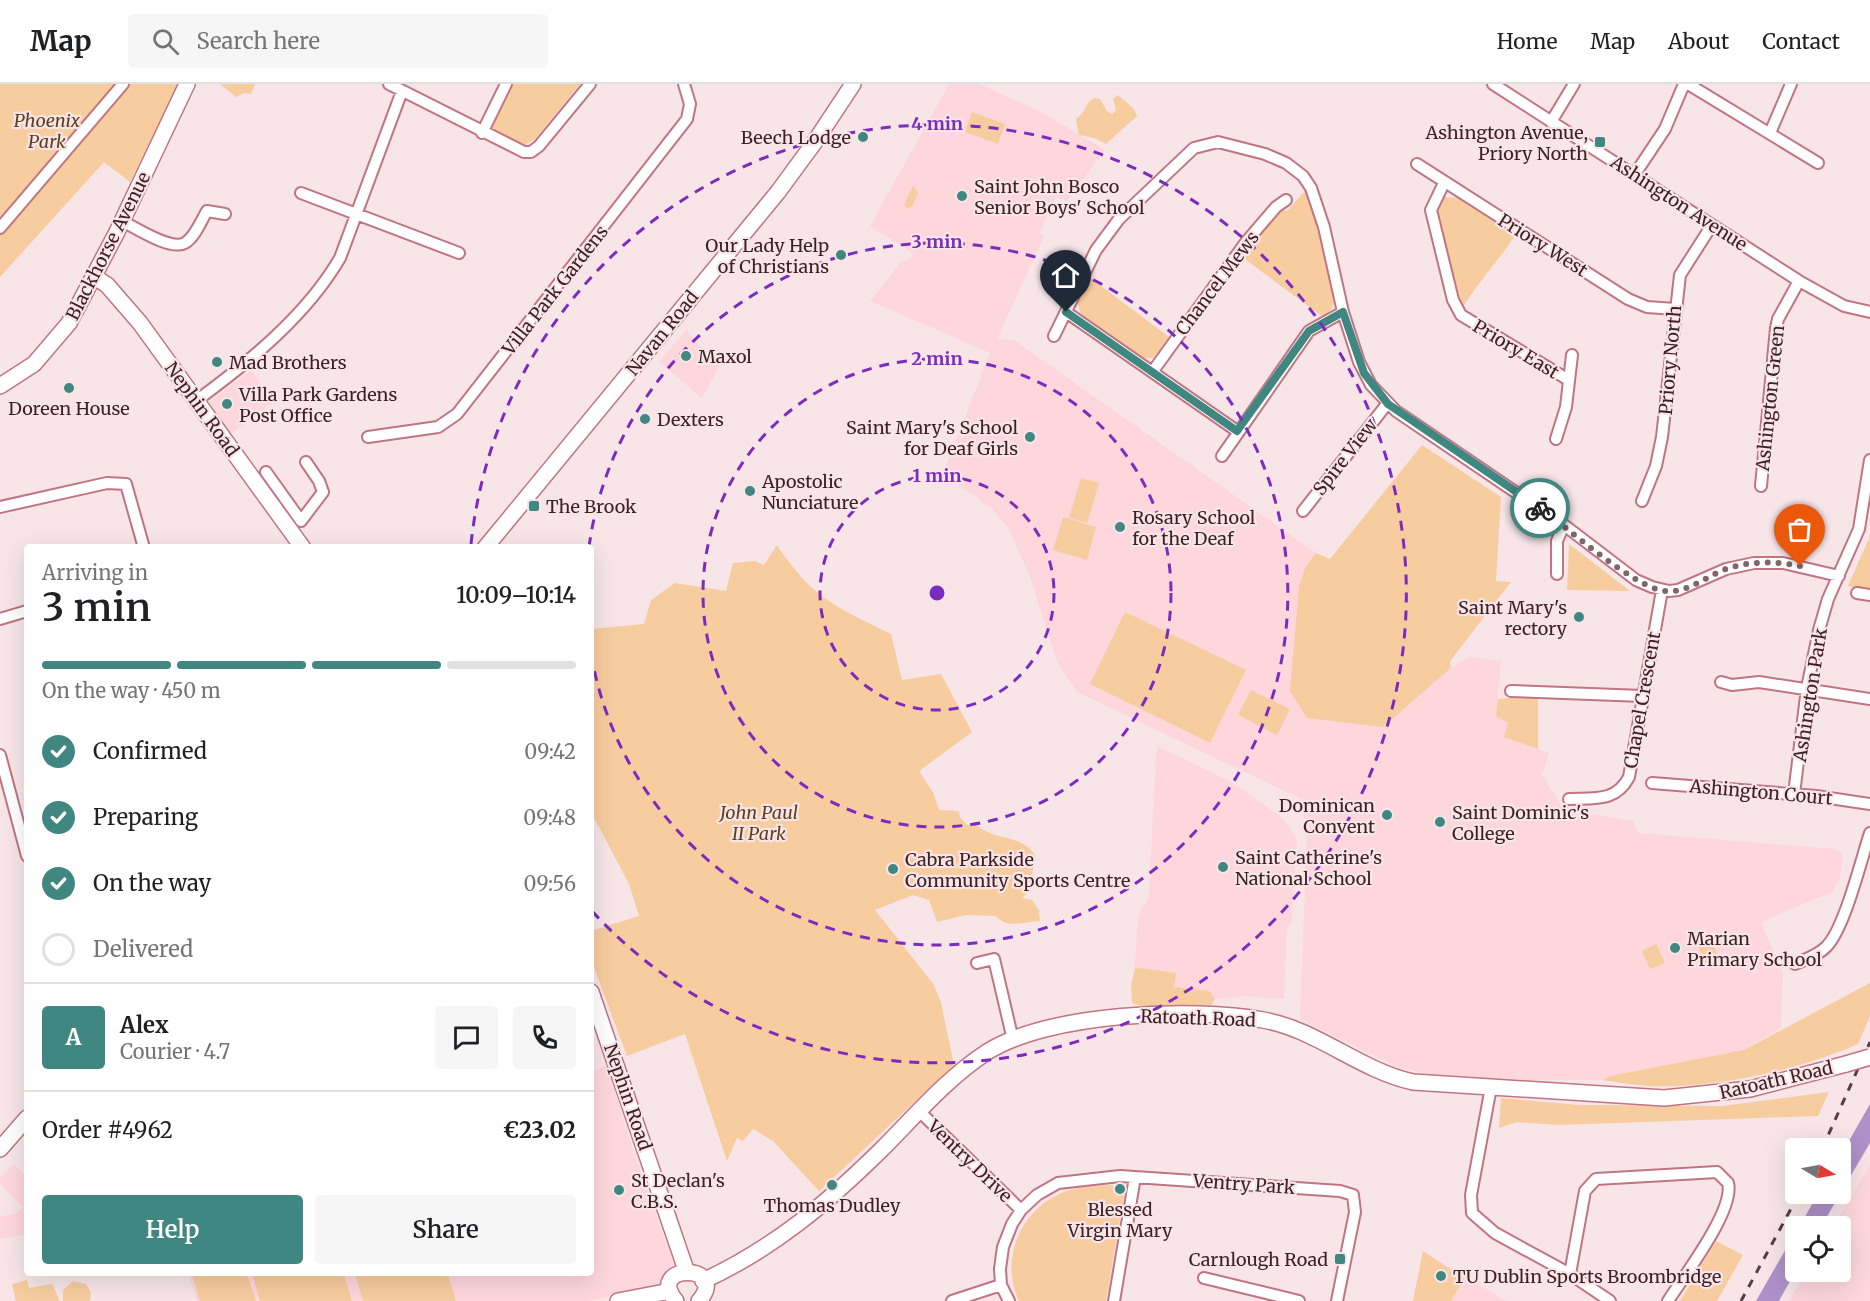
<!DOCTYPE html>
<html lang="en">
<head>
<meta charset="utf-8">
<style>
	body { margin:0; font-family:Merriweather,serif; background:#f6f6f6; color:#202124; height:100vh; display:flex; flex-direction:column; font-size:22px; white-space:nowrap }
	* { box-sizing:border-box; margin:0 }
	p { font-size:20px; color:#757577 }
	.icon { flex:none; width:33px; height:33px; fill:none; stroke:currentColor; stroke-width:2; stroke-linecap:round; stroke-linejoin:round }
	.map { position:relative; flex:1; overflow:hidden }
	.sheet { position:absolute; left:24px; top:460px; width:570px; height:732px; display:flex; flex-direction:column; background:#fff; border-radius:6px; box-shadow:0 6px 24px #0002 }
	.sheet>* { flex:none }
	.needle { width:39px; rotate:100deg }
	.buttons { position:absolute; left:1785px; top:1054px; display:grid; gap:12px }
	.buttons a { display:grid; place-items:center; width:66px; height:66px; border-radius:6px; background:#fff; box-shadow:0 6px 24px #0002; font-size:30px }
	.pin { position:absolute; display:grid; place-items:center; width:51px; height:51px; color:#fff; margin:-62px -26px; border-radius:50% 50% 50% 0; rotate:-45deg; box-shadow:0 0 6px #0007 }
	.pin .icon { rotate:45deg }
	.courier { position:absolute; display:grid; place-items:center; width:60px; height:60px; margin:-30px; border:4px solid #408781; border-radius:50%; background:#fff; color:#222; box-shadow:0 2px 8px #0007 }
	.headline em { font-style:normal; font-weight:600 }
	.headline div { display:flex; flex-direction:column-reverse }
	.headline { display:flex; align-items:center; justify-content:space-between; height:102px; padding:0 18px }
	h1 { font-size:39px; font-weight:600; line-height:45px }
	.bar { display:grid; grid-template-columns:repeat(4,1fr); gap:9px 6px; align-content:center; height:72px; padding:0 18px }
	.bar i { height:8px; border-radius:4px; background:#e0e0e0 }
	.bar .current { background:#408781 }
	.bar p { grid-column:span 4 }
	.line { display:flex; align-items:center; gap:15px; padding:0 18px; border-top:2px solid #e0e0e0 }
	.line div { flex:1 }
	.round { display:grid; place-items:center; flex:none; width:63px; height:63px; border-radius:6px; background:#f6f6f6 }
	ol { padding:0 18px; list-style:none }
	li { display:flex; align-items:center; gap:18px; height:66px }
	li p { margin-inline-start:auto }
	li .icon { padding:6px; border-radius:50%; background:#408781; color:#fff; stroke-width:4 }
	li:last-child { color:#757577 }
	li i { width:33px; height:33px; border:3px solid #e0e0e0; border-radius:50% }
	.action { display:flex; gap:12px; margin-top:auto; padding:12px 18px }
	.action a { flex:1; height:69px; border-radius:6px; background:#408781; color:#fff; font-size:24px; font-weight:600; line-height:69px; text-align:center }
	.action a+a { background:#f6f6f6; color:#202124 }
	header { display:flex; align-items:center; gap:36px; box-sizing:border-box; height:84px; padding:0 30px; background:#fff; border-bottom:2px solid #e0e0e0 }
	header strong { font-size:28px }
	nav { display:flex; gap:33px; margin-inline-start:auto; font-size:21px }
	.search { width:420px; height:54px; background:#f6f6f6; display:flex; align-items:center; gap:15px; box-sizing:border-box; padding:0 21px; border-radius:6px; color:#757577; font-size:22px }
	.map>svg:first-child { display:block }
</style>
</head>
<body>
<header>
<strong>Map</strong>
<div class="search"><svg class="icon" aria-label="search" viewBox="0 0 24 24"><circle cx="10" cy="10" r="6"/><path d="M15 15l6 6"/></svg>Search here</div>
<nav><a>Home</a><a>Map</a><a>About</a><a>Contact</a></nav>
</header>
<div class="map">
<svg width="1870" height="1217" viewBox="0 0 1870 1217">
	<rect width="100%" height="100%" fill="#f7e5e8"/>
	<!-- built -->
	<path fill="#fdd7dc" d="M 949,0 L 979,0 L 1039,27 L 1105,66 L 1067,117 L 1056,113 L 1039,150 L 1044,152 L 997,255 L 1014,256 L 1316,469 L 1305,484 L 1290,607 L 1383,643 L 1451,584 L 1470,573 L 1501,577 L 1496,632 L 1508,639 L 1505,653 L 1549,669 L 1542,691 L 1567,730 L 1599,731 L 1633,737 L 1638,749 L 1835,765 L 1843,771 L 1840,795 L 1832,808 L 1761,838 L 1783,890 L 1781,944 L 1744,966 L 1610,992 L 1603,996 L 1454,995 L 1397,983 L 1300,935 L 1307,746 L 1299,714 L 1077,608 L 1057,578 L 1030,493 L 1009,445 L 992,425 L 943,390 L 990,269 L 870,217 L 902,177 L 910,176 L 913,169 L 870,142 Z
		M 686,246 L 706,269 L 721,280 L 702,314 L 659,278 Z
		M 251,286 L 274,318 L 230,350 L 210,323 L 210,318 Z
		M 1159,663 L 1230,697 L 1280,732 L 1297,754 L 1292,838 L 1287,843 L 1284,915 L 1245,912 L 1215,915 L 1211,921 L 1132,919 L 1138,832 L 1149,813 L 1156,669 Z
		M 607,982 L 634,1069 L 673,1179 L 659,1202 L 589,1217 L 197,1217 L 188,1190 L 591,1190 L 591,987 Z
		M 14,1080 L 27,1093 L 27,1150 L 0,1155 L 0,1133 L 16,1129 L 23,1123 L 0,1100 L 0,1094 Z
		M 1870,1081 L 1870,1217 L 1789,1217 L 1805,1188 L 1840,1188 L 1840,1143 L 1833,1143 Z
		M 1423,1167 L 1506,1217 L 1413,1217 Z"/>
	<!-- green -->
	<path fill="#f7cc9f" d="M 0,0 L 178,0 L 130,98 L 104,78 L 0,193 Z
		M 220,0 L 255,0 L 251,10 L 244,9 L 236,13 Z
		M 509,0 L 580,0 L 535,55 L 523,62 L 487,45 Z
		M 1118,11 L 1134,25 L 1137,32 L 1106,60 L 1094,54 L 1079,51 L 1076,35 C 1085,30 1085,19 1094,14 L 1100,15 L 1107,27 L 1112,30 L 1116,26 L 1113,15 Z
		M 972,28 L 1005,40 L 998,60 L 965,48 Z
		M 913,102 L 918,109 L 913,121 L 908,125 L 904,121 Z
		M 1305,107 L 1310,114 L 1335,215 L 1331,226 L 1323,233 L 1242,173 L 1280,126 L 1287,127 Z
		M 1445,113 L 1459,114 L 1516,150 C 1499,176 1479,197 1463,223 L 1435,130 L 1436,123 Z
		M 1089,193 L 1169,253 L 1153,274 L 1140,274 L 1082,233 L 1077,217 Z
		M 1422,361 L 1501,413 L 1496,497 L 1511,498 L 1454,572 L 1450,578 L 1451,584 L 1383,643 L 1307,634 L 1290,607 L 1299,502 L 1305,484 L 1316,469 L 1330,475 Z
		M 1081,394 L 1099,399 L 1087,439 L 1069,434 Z
		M 1063,433 L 1096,443 L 1087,476 L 1053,466 Z
		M 1870,452 L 1870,506 L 1848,502 Z
		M 1569,460 L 1630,507 L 1567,506 Z
		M 777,461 C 812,514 836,523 891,550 L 902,596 L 941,590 L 972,648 L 919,687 L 934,710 L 939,726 L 959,727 L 960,733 L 967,741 L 976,740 C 994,758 1021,749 1035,771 L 1030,806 L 1022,814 L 1032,816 L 1039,826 L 1040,837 C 1021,838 1009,845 995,832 L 966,831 L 937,838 L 929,816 L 913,811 L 875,826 L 934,901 L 941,919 L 954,981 L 819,1107 L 773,1057 L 753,1045 L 743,1057 L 737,1054 L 727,1077 L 685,950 L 627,972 L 591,875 L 591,847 L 639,832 L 629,800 L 591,728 L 591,545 L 644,540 L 651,516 L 675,499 L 726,507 L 733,479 L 755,477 L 764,481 Z
		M 1125,528 L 1246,586 L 1210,659 L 1090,600 Z
		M 1251,606 L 1290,625 L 1277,651 L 1238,631 Z
		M 1538,612 L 1538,665 L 1504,653 L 1508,639 L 1496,632 L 1498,615 Z
		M 1710,853 L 1720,876 L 1706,881 L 1696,859 Z
		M 1656,860 L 1665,879 L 1650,885 L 1642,867 Z
		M 1138,884 L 1176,889 L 1174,903 L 1209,907 L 1215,915 L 1211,921 L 1150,925 L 1132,919 L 1131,901 L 1135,885 Z
		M 1870,899 L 1870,932 L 1858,960 C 1800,986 1712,1005 1649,1002 C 1634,1001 1618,998 1603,996 L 1610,992 L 1744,966 Z
		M 1829,1008 L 1818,1032 L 1558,1041 L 1517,1038 L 1499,1044 L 1501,1014 L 1579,1021 L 1722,1022 Z
		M 1111,1101 L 1122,1106 L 1124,1111 L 1106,1217 L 1019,1217 C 998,1173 1023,1120 1070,1106 C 1082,1102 1098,1102 1111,1101 Z
		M 1716,1157 L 1743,1171 L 1717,1217 L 1680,1217 Z
		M 1423,1167 L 1464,1195 L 1451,1217 L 1413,1217 Z
		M 192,1190 L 247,1190 L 256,1217 L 200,1217 Z
		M 252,1190 L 344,1190 L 352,1217 L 260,1217 Z
		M 355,1190 L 448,1190 L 456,1217 L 363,1217 Z
		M 27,1196 L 29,1204 L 52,1200 L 60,1217 L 16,1217 L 12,1200 Z
		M 73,1197 L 86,1200 L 91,1209 L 90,1217 L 63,1217 L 63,1206 Z"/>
	<!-- water -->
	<path fill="#ae91c8" d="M 1870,1020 L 1870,1059 L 1840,1110 L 1841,1071 Z
		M 1818,1110 L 1840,1110 L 1821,1143 L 1799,1143 Z
		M 1795,1149 L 1795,1188 L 1779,1217 L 1756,1217 Z"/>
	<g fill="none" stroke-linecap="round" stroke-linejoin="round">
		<defs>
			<path id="street" d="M 389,0 L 524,68 L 531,68 L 539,62 L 590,0
				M 1493,0 L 1799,197 L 1844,222 L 1870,228
				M 1688,0 L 1818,79
				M 1551,38 L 1574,0
				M 482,49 L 506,0
				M 1770,49 L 1791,0
				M 1417,80 L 1628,215 L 1647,223 L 1675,225
				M 1635,90 L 1665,45 L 1684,0
				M 1444,99 L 1431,126 L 1453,216 L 1461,231 L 1567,295
				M 301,109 L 459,169
				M 122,137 C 136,144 171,167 185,159 C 195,153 201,137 207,127 L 225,130
				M 0,144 L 123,0
				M 1066,228 L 1237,347
				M 1054,252 L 1096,166 L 1119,135 L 1194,64 L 1218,58 L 1265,70 L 1286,79 L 1303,92 L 1311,104 L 1324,143 L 1343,228 L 1359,278 L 1371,301 L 1396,327 L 1564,441 L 1636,496 L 1652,503 L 1669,507 L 1678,506 L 1726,485 L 1754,479 L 1783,479 L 1839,492
				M 1153,287 L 1246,158 L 1276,123 L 1286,116
				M 196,317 C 249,278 306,232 340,174 L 402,7
				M 368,353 L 438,343 L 457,330 L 687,35 L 690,20 L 684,0
				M 1556,355 L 1566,323 L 1572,271
				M 1222,372 L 1309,247 L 1343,228
				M 266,388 L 301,437 L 323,408 L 319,397 L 306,378
				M 1761,402 L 1776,244 L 1778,235 L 1799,197
				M 1642,417 L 1656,382 L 1662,353 L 1680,191 L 1712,141
				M 0,423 L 107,399 L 126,400 L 144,464
				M 1303,427 L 1387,320
				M 1557,490 L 1557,457 L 1564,441
				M 1857,509 L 1870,511
				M 0,535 L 27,527
				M 1721,598 L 1732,601 L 1759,598 L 1870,615
				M 1511,607 L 1643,612
				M 0,671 L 27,772
				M 1652,699 L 1816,712 L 1870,720
				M 1794,710 L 1807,604 L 1819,546 L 1828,515 L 1859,445 L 1870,376
				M 1569,715 C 1595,714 1616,718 1629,693 L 1662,506
				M 977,879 L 994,875 L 1013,956
				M 1795,880 C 1806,875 1819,871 1827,862 C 1845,843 1861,776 1870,749
				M 1491,1003 L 1471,1111 L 1472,1129 L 1495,1149 L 1570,1190 L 1610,1217
				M 919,1027 L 1021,1126
				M 1570,1190 L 1585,1107 L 1596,1095 L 1717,1088 L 1728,1099 C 1735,1126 1684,1192 1668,1217
				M 1204,1194 L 1299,1217
				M 952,1217 L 1001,1201
				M 1009,1217 L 1001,1201 L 1000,1185 L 1003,1163 L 1012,1140 L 1021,1126 L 1037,1111 L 1058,1099 L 1120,1092 L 1340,1107 L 1353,1111 L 1355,1128 L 1337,1217
				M 1114,1217 L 1135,1093"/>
			<path id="secondary" d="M 95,193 L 107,201 L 140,239 L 303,464
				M 0,302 L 34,280 L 69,239 L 117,148 L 187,0
				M 485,464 L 778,108 L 814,59 L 853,0
				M 591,908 L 686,1186
				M 0,1065 L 27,1034
				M 703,1197 C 774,1164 826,1120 881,1066 C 914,1033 947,994 987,968 C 1049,929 1192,923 1263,936 C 1316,945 1359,986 1413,998 L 1664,1014 L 1750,1005 L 1846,980
				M 618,1217 L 670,1207
				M 676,1217 C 644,1179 731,1179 699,1217"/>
		</defs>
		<!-- street casing -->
		<use href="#street" stroke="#c17482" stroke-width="14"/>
		<!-- secondary casing -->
		<use href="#secondary" stroke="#c17482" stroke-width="18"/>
		<!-- street -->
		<use href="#street" stroke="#fff" stroke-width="10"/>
		<!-- secondary -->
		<use href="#secondary" stroke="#fff" stroke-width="15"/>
		<!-- rail -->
		<path stroke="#5a3c42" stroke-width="3" stroke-dasharray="8 8" stroke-linecap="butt" d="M 1822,1065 L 1870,958
			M 1741,1217 L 1799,1110"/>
		<defs>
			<path id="secondary-bridge" d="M 1846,980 L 1870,973"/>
		</defs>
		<!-- secondary-bridge casing -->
		<use href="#secondary-bridge" stroke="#c17482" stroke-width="18" stroke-linecap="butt"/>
		<!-- secondary-bridge -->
		<use href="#secondary-bridge" stroke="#fff" stroke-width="15"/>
	</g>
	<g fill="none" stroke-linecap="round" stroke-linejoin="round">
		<!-- done -->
		<path stroke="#80656a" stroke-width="6" stroke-dasharray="0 10.8" d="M 1540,424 C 1568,444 1635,505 1666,507 C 1689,509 1706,492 1726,485 C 1749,477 1776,477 1800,482"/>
		<!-- route -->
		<path stroke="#408781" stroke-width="8" d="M 1066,228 L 1237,347 L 1309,247 L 1343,228 L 1364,289 L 1388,320 L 1540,424"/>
	</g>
	<!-- distance rings -->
	<g fill="none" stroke="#7b2cbf" stroke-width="3" stroke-dasharray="10 8">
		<circle cx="937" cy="509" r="117"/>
		<circle cx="937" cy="509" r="234"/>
		<path d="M589 463A351 351 0 1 1 591 570"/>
		<path d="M471 460A469 469 0 1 1 591 826"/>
	</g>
	<!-- markers -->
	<g fill="#408781" stroke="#f7e5e8" stroke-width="2">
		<circle cx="863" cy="53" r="6"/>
		<rect x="1594" y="52" width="12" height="12" rx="3"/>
		<circle cx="962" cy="112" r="6"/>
		<circle cx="841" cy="171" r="6"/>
		<circle cx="686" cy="272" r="6"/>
		<circle cx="217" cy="278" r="6"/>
		<circle cx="69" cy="304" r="6"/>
		<circle cx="227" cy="320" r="6"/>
		<circle cx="645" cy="335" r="6"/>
		<circle cx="1030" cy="353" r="6"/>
		<circle cx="750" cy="407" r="6"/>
		<rect x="528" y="416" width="12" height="12" rx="3"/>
		<circle cx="1120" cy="443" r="6"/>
		<circle cx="1579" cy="533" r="6"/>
		<circle cx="1387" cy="731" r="6"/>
		<circle cx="1440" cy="738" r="6"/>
		<circle cx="1223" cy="783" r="6"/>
		<circle cx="893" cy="785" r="6"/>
		<circle cx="1675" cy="864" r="6"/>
		<circle cx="832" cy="1101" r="6"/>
		<circle cx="1120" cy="1105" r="6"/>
		<circle cx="619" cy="1106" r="6"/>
		<rect x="1334" y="1169" width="12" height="12" rx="3"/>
		<circle cx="1441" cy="1192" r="6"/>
	</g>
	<g text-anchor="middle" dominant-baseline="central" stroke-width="4.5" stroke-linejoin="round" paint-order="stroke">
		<!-- park labels -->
		<g font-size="18" font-style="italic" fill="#5f3f19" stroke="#f7e5e8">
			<text x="47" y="36">Phoenix<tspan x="47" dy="21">Park</tspan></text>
			<text x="759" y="728">John Paul<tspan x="759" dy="21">II Park</tspan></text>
		</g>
		<!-- poi labels -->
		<g font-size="18" fill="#402026" stroke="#f7e5e8" text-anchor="start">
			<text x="1588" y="48" text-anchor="end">Ashington Avenue,<tspan x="1588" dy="21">Priory North</tspan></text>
			<text x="851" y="53" text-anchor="end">Beech Lodge</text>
			<text x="974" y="102">Saint John Bosco<tspan x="974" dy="21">Senior Boys' School</tspan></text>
			<text x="829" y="161" text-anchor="end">Our Lady Help<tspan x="829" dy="21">of Christians</tspan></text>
			<text x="698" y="272">Maxol</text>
			<text x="229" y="278">Mad Brothers</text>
			<text x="239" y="310">Villa Park Gardens<tspan x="239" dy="21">Post Office</tspan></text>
			<text x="69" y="324" text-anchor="middle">Doreen House</text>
			<text x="657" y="335">Dexters</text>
			<text x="1018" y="343" text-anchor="end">Saint Mary's School<tspan x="1018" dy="21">for Deaf Girls</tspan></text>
			<text x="762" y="397">Apostolic<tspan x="762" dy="21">Nunciature</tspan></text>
			<text x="546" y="422">The Brook</text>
			<text x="1132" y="433">Rosary School<tspan x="1132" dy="21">for the Deaf</tspan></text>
			<text x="1567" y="523" text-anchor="end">Saint Mary's<tspan x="1567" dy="21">rectory</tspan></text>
			<text x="1375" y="721" text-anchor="end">Dominican<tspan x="1375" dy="21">Convent</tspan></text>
			<text x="1452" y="728">Saint Dominic's<tspan x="1452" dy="21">College</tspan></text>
			<text x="1235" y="773">Saint Catherine's<tspan x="1235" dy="21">National School</tspan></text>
			<text x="905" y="775">Cabra Parkside<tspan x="905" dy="21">Community Sports Centre</tspan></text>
			<text x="1687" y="854">Marian<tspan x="1687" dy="21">Primary School</tspan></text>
			<text x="631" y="1096">St Declan's<tspan x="631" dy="21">C.B.S.</tspan></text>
			<text x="832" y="1121" text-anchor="middle">Thomas Dudley</text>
			<text x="1120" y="1125" text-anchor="middle">Blessed<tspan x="1120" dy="21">Virgin Mary</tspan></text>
			<text x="1328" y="1175" text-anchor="end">Carnlough Road</text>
			<text x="1453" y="1192">TU Dublin Sports Broombridge</text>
		</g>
		<!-- street labels -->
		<g font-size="18" fill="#402026" stroke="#f7e5e8">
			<text transform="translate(1679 119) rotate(33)">Ashington Avenue</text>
			<text transform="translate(1543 161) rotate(32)">Priory West</text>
			<text transform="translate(108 162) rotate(-63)">Blackhorse Avenue</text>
			<text transform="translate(1217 199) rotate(-53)">Chancel Mews</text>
			<text transform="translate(555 206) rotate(-52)">Villa Park Gardens</text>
			<text transform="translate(662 249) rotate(-51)">Navan Road</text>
			<text transform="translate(1516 265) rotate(31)">Priory East</text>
			<text transform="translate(1670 276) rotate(-85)">Priory North</text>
			<text transform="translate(1770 314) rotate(-84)">Ashington Green</text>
			<text transform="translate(202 325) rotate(54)">Nephin Road</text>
			<text transform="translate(1345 373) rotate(-52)">Spire View</text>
			<text transform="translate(1810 611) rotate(-81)">Ashington Park</text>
			<text transform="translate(1642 616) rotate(-80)">Chapel Crescent</text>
			<text transform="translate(1761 708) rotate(5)">Ashington Court</text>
			<text transform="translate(1198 934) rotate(2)">Ratoath Road</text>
			<text transform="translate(1776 996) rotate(-13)">Ratoath Road</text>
			<text transform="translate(628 1013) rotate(71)">Nephin Road</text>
			<text transform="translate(970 1077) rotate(44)">Ventry Drive</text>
			<text transform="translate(1244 1100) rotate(4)">Ventry Park</text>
		</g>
	</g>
	<circle cx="937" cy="509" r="9" fill="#7b2cbf" stroke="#f7e5e8" stroke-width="3"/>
	<g font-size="18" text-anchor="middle" font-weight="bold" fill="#7b2cbf" stroke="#f7e5e8" stroke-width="4.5" stroke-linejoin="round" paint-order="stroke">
		<text x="937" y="46">4 min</text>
		<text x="937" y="164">3 min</text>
		<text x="937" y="281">2 min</text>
		<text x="937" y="398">1 min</text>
	</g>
</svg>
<div class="buttons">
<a><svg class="needle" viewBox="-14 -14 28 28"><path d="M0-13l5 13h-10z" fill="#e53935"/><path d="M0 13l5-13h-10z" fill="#757577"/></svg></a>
<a><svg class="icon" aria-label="locate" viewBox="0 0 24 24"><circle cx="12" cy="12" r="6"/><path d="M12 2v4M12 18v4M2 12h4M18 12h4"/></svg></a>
</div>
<div class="pin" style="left:1800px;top:482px;background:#ea580c"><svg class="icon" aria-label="bag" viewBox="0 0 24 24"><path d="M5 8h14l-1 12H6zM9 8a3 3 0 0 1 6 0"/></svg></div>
<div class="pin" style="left:1066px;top:228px;background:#1f2937"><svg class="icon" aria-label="home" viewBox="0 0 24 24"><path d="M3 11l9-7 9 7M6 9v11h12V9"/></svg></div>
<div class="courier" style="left:1540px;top:424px"><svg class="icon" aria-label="bike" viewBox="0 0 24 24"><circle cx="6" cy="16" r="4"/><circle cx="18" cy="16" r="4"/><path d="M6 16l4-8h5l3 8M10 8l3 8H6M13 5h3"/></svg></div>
<section class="sheet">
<div class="headline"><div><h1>3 min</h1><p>Arriving in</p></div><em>10:09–10:14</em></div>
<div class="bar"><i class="current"></i><i class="current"></i><i class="current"></i><i></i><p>On the way · 450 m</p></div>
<ol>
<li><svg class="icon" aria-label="check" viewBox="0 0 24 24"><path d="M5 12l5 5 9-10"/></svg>Confirmed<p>09:42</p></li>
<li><svg class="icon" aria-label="check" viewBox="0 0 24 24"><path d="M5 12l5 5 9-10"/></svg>Preparing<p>09:48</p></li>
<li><svg class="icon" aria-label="check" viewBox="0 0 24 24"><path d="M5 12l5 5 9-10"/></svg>On the way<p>09:56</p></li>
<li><i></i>Delivered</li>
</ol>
<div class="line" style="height:108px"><b class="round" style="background:#408781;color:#fff">A</b><div><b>Alex</b><p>Courier · 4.7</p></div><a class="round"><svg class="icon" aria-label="chat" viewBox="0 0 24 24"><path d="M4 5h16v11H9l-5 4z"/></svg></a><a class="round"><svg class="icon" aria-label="phone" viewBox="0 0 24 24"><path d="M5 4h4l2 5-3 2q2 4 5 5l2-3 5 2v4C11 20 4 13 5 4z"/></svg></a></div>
<div class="line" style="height:78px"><div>Order #4962</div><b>€23.02</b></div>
<div class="action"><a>Help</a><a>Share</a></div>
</section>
</div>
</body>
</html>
